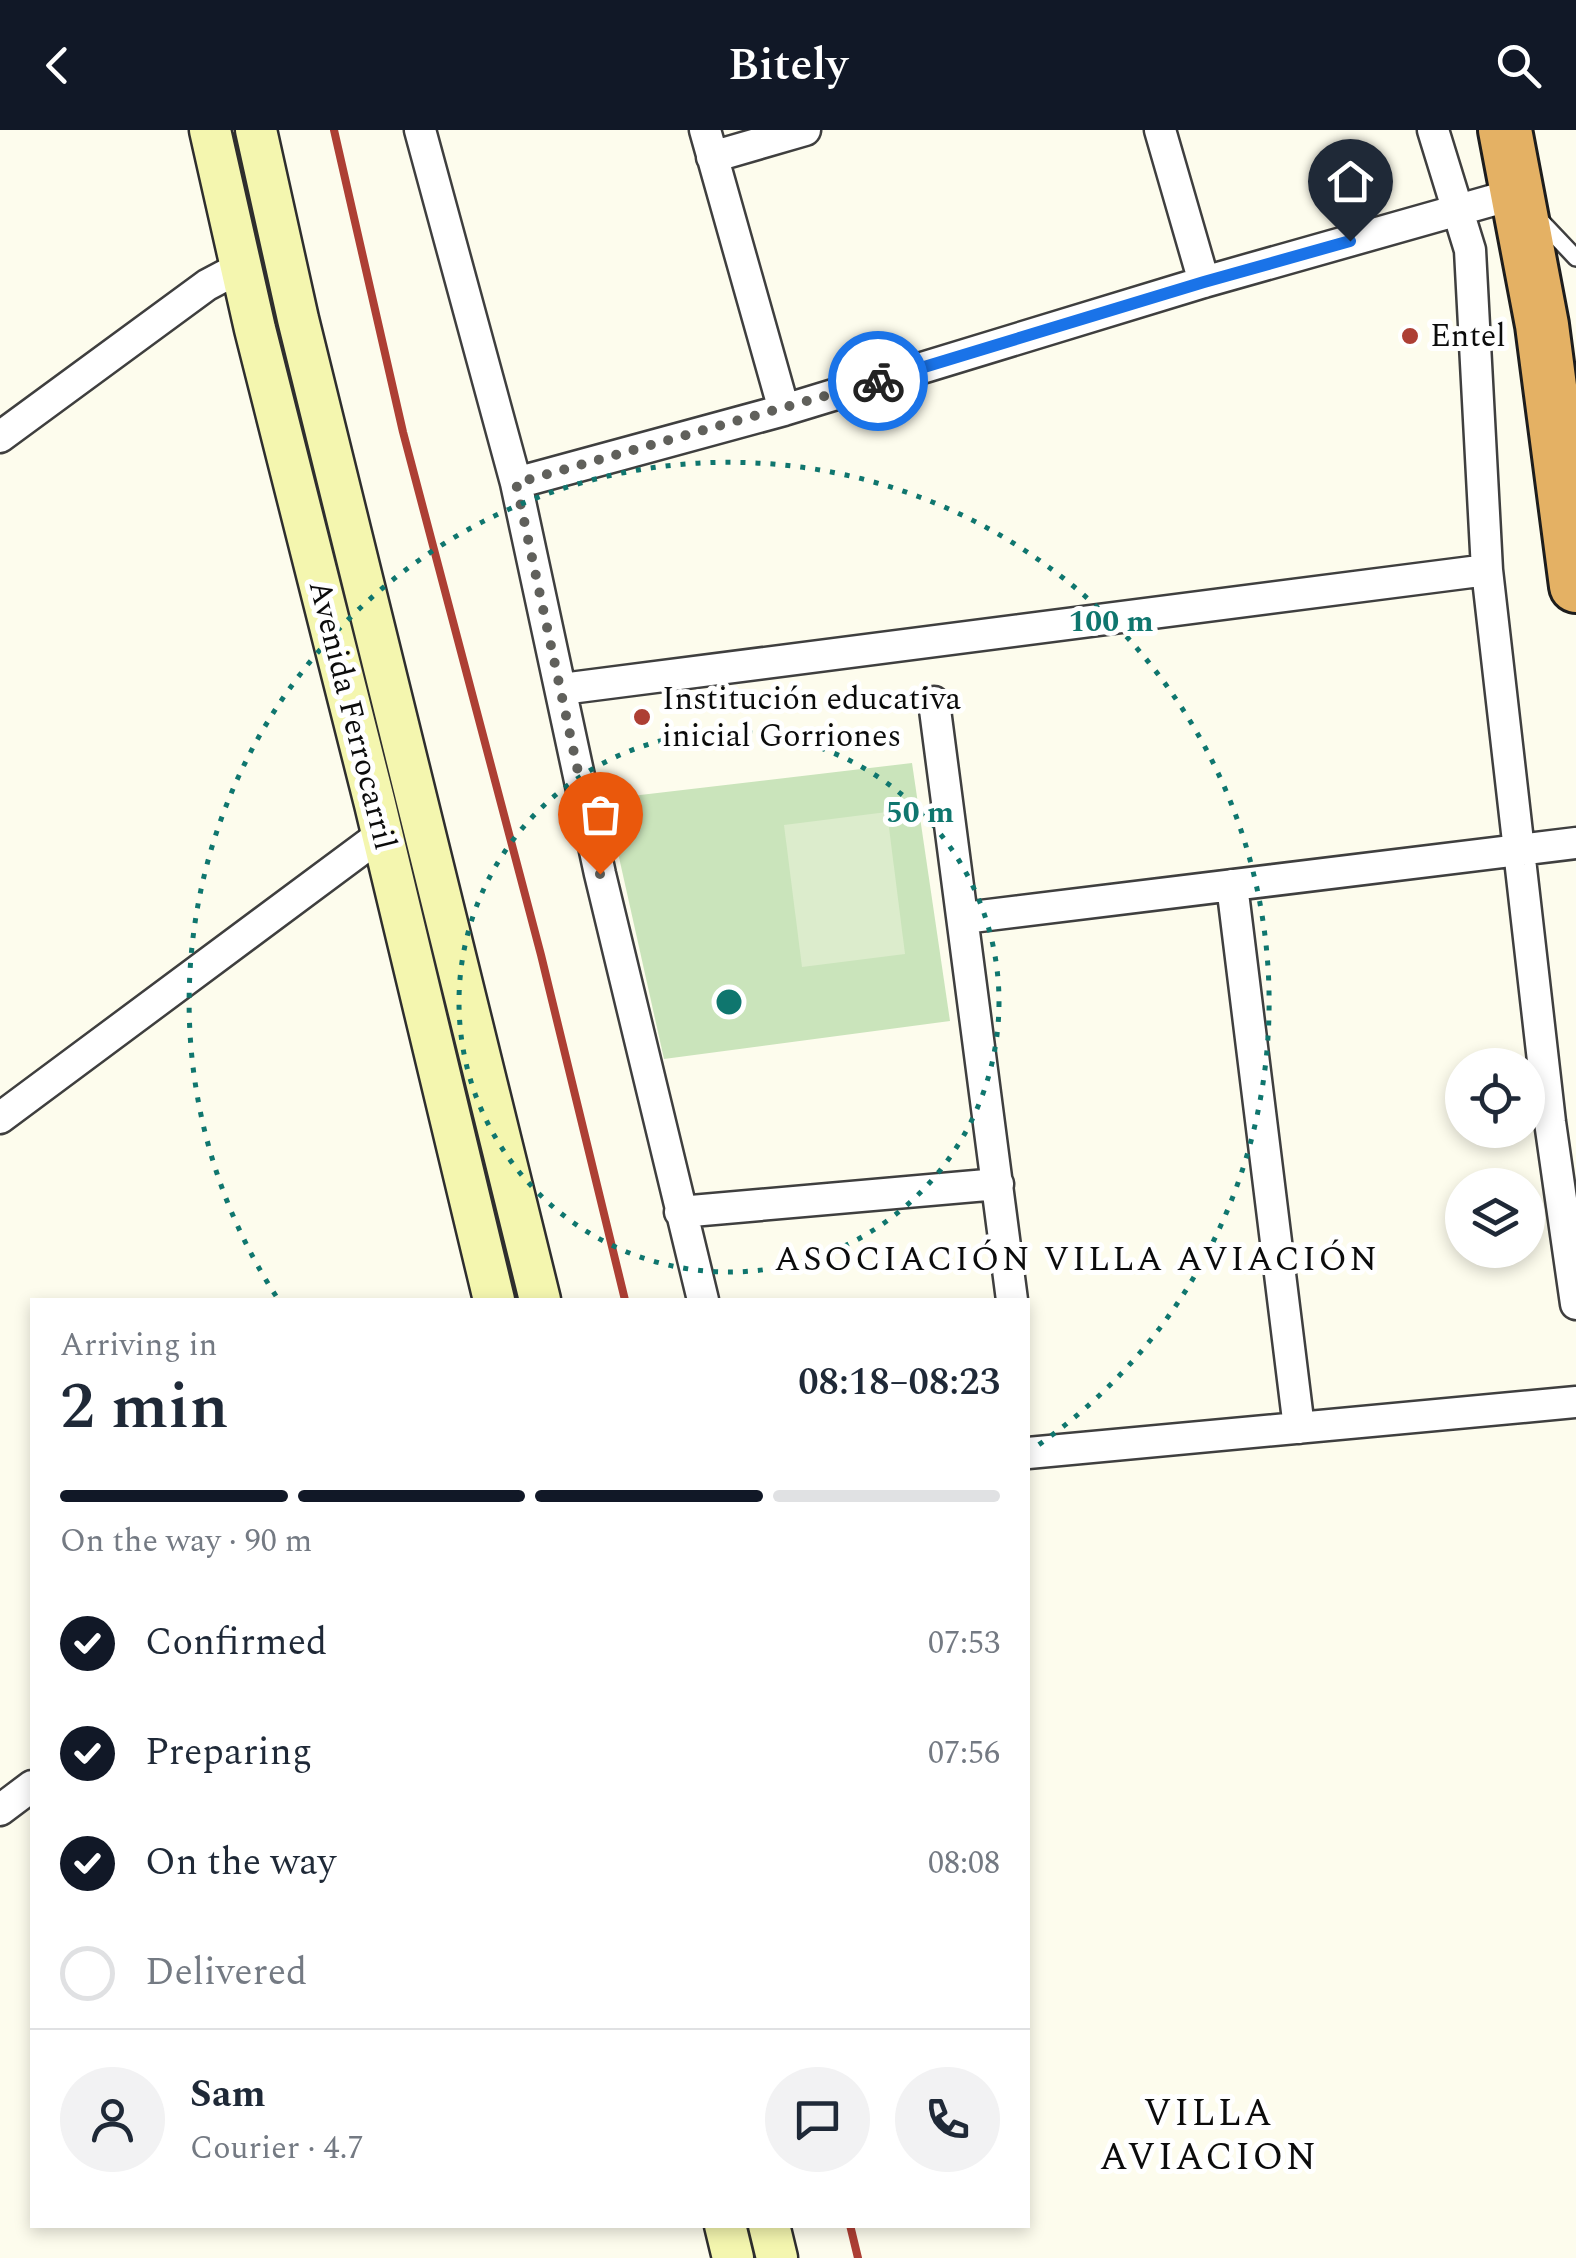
<!DOCTYPE html>
<html lang="en">
<head>
<meta charset="utf-8">
<style>
	body { margin:0; font-family:Spectral,serif; background:#f2f2f3; color:#1f2937; height:100vh; display:flex; flex-direction:column; font-size:38px; white-space:nowrap }
	* { box-sizing:border-box; margin:0 }
	p { font-size:32px; color:#747a83 }
	.icon { flex:none; width:55px; height:55px; fill:none; stroke:currentColor; stroke-width:2; stroke-linecap:round; stroke-linejoin:round }
	.map { position:relative; flex:1; overflow:hidden }
	.details { position:absolute; left:30px; top:1168px; width:1000px; height:930px; display:flex; flex-direction:column; background:#fff; border-radius:0px; box-shadow:0 5px 15px #0003 }
	.details>* { flex:none }
	.fabs { position:absolute; left:1445px; top:918px; display:grid; gap:20px }
	.fabs a { display:grid; place-items:center; width:100px; height:100px; border-radius:50%; background:#fff; box-shadow:0 5px 15px #0003; font-size:50px }
	.pin { position:absolute; display:grid; place-items:center; width:85px; height:85px; color:#fff; margin:-102px -42px; border-radius:50% 50% 50% 0; rotate:-45deg; box-shadow:0 0 10px #0007 }
	.pin .icon { rotate:45deg }
	.courier { position:absolute; display:grid; place-items:center; width:100px; height:100px; margin:-50px; border:8px solid #1a73e8; border-radius:50%; background:#fff; color:#222; box-shadow:0 2px 12px #0007 }
	.head em { font-style:normal; font-weight:600 }
	.head div { display:flex; flex-direction:column-reverse }
	.head { display:flex; align-items:center; justify-content:space-between; height:170px; padding:0 30px }
	h1 { font-size:65px; font-weight:600; line-height:75px }
	.bar { display:grid; grid-template-columns:repeat(4,1fr); gap:15px 10px; align-content:center; height:120px; padding:0 30px }
	.bar i { height:12px; border-radius:8px; background:#e0e1e3 }
	.bar .current { background:#111827 }
	.bar p { grid-column:span 4 }
	.line { display:flex; align-items:center; gap:25px; padding:0 30px; border-top:2px solid #e0e1e3 }
	.line div { flex:1 }
	.round { display:grid; place-items:center; flex:none; width:105px; height:105px; border-radius:52px; background:#f2f2f3 }
	ol { padding:0 30px; list-style:none }
	li { display:flex; align-items:center; gap:30px; height:110px }
	li p { margin-inline-start:auto }
	li .icon { padding:10px; border-radius:50%; background:#111827; color:#fff; stroke-width:4 }
	li:last-child { color:#747a83 }
	li i { width:55px; height:55px; border:5px solid #e0e1e3; border-radius:50% }
	header { display:flex; justify-content:space-between; align-items:center; height:130px; padding:0 30px; background:#111827; color:#fff; font-size:45px; font-weight:600 }
	.map>svg:first-child { display:block }
</style>
</head>
<body>
<header><svg class="icon" aria-label="back" viewBox="0 0 24 24"><path d="M15 5l-7 7 7 7"/></svg>Bitely<svg class="icon" aria-label="search" viewBox="0 0 24 24"><circle cx="10" cy="10" r="6"/><path d="M15 15l6 6"/></svg></header>
<div class="map">
<svg width="1576" height="2128" viewBox="0 0 1576 2128">
	<rect width="100%" height="100%" fill="#fdfced"/>
	<!-- green -->
	<path fill="#cae4bb" d="M 912,633 L 950,891 L 664,929 L 606,669 Z"/>
	<!-- pitch -->
	<path fill="#dceccc" d="M 887,682 L 905,824 L 802,837 L 784,695 Z"/>
	<g fill="none" stroke-linecap="round" stroke-linejoin="round">
		<defs>
			<path id="lane" d="M 1538,88 L 1576,128"/>
			<path id="street" d="M 420,0 L 516,353 L 600,744 L 703,1170
				M 705,0 L 784,280
				M 1160,0 L 1204,152
				M 1433,0 L 1470,120 L 1487,440 L 1550,992 L 1576,1174
				M 712,27 L 805,0
				M 0,307 L 207,155 L 241,137
				M 516,353 L 784,280 L 1204,152 L 1515,64
				M 562,559 L 1487,440
				M 934,572 L 1012,1170
				M 1232,755 L 1299,1298
				M 964,788 L 1576,713
				M 0,988 L 382,704
				M 680,1082 L 998,1054
				M 1028,1323 L 1576,1272
				M 0,1680 L 32,1656"/>
			<path id="secondary" d="M 210,0 L 255,199 L 375,674 L 494,1170
				M 256,0 L 298,189 L 540,1170
				M 725,2095 L 733,2128
				M 769,2095 L 777,2128"/>
			<path id="highway" d="M 1505,0 L 1542,195 L 1576,456"/>
		</defs>
		<!-- lane casing -->
		<use href="#lane" stroke="#3f3f3f" stroke-width="20"/>
		<!-- street casing -->
		<use href="#street" stroke="#3f3f3f" stroke-width="35"/>
		<!-- secondary casing -->
		<use href="#secondary" stroke="#2e2e2e" stroke-width="45"/>
		<!-- highway casing -->
		<use href="#highway" stroke="#1d1d1d" stroke-width="58"/>
		<!-- lane -->
		<use href="#lane" stroke="#fff" stroke-width="15"/>
		<!-- street -->
		<use href="#street" stroke="#fff" stroke-width="30"/>
		<!-- secondary -->
		<use href="#secondary" stroke="#f4f6af" stroke-width="40"/>
		<!-- highway -->
		<use href="#highway" stroke="#e4b164" stroke-width="52"/>
		<!-- rail -->
		<path stroke="#ad3f34" stroke-width="8" d="M 334,0 L 403,302 L 541,825 L 625,1170
			M 850,2095 L 858,2128"/>
	</g>
	<g fill="none" stroke-linecap="round" stroke-linejoin="round">
		<!-- done -->
		<path stroke="#60605b" stroke-width="10" stroke-dasharray="0 18" d="M 600,744 L 516,353 L 878,251"/>
		<!-- route -->
		<path stroke="#1a73e8" stroke-width="12" d="M 878,251 L 1204,152 L 1350,111"/>
	</g>
	<!-- distance rings -->
	<g fill="none" stroke="#0f766e" stroke-width="5" stroke-dasharray="5 10">
		<circle cx="729" cy="872" r="270"/>
		<path d="M276 1166A540 540 0 1 1 1031 1320"/>
	</g>
	<!-- markers -->
	<g fill="#ad3f34" stroke="#fff" stroke-width="4">
		<circle cx="1410" cy="206" r="10"/>
		<circle cx="642" cy="587" r="10"/>
	</g>
	<g text-anchor="middle" dominant-baseline="central" stroke-width="10" stroke-linejoin="round" paint-order="stroke">
		<!-- poi labels -->
		<g font-size="32" fill="#0c0c0c" stroke="#fff" text-anchor="start">
			<text x="1430" y="206">Entel</text>
			<text x="662" y="569">Institución educativa<tspan x="662" dy="37">inicial Gorriones</tspan></text>
		</g>
		<!-- street labels -->
		<g font-size="32" fill="#0c0c0c" stroke="#fff">
			<text transform="translate(352 585) rotate(76)">Avenida Ferrocarril</text>
		</g>
		<!-- neighbourhood labels -->
		<g font-size="35" letter-spacing="2.5" fill="#0c0c0c" stroke="#fff">
			<text x="1077" y="1129">ASOCIACIÓN VILLA AVIACIÓN</text>
		</g>
		<!-- quarter labels -->
		<g font-size="38" letter-spacing="2.5" fill="#0c0c0c" stroke="#fff">
			<text x="1209" y="1984">VILLA<tspan x="1209" dy="44">AVIACION</tspan></text>
		</g>
	</g>
	<circle cx="729" cy="872" r="15" fill="#0f766e" stroke="#fff" stroke-width="5"/>
	<g font-size="30" text-anchor="middle" font-weight="bold" fill="#0f766e" stroke="#fff" stroke-width="10" stroke-linejoin="round" paint-order="stroke">
		<text x="1111" y="501">100 m</text>
		<text x="920" y="692">50 m</text>
	</g>
</svg>
<div class="fabs">
<a><svg class="icon" aria-label="locate" viewBox="0 0 24 24"><circle cx="12" cy="12" r="6"/><path d="M12 2v4M12 18v4M2 12h4M18 12h4"/></svg></a>
<a><svg class="icon" aria-label="layers" viewBox="0 0 24 24"><path d="M12 4l9 5-9 5-9-5zM3 14l9 5 9-5"/></svg></a>
</div>
<div class="pin" style="left:600px;top:744px;background:#ea580c"><svg class="icon" aria-label="bag" viewBox="0 0 24 24"><path d="M5 8h14l-1 12H6zM9 8a3 3 0 0 1 6 0"/></svg></div>
<div class="pin" style="left:1350px;top:111px;background:#1f2937"><svg class="icon" aria-label="home" viewBox="0 0 24 24"><path d="M3 11l9-7 9 7M6 9v11h12V9"/></svg></div>
<div class="courier" style="left:878px;top:251px"><svg class="icon" aria-label="bike" viewBox="0 0 24 24"><circle cx="6" cy="16" r="4"/><circle cx="18" cy="16" r="4"/><path d="M6 16l4-8h5l3 8M10 8l3 8H6M13 5h3"/></svg></div>
<section class="details">
<div class="head"><div><h1>2 min</h1><p>Arriving in</p></div><em>08:18–08:23</em></div>
<div class="bar"><i class="current"></i><i class="current"></i><i class="current"></i><i></i><p>On the way · 90 m</p></div>
<ol>
<li><svg class="icon" aria-label="check" viewBox="0 0 24 24"><path d="M5 12l5 5 9-10"/></svg>Confirmed<p>07:53</p></li>
<li><svg class="icon" aria-label="check" viewBox="0 0 24 24"><path d="M5 12l5 5 9-10"/></svg>Preparing<p>07:56</p></li>
<li><svg class="icon" aria-label="check" viewBox="0 0 24 24"><path d="M5 12l5 5 9-10"/></svg>On the way<p>08:08</p></li>
<li><i></i>Delivered</li>
</ol>
<div class="line" style="height:180px"><a class="round"><svg class="icon" aria-label="person" viewBox="0 0 24 24"><circle cx="12" cy="8" r="4"/><path d="M4 21q1-7 8-7t8 7"/></svg></a><div><b>Sam</b><p>Courier · 4.7</p></div><a class="round"><svg class="icon" aria-label="chat" viewBox="0 0 24 24"><path d="M4 5h16v11H9l-5 4z"/></svg></a><a class="round"><svg class="icon" aria-label="phone" viewBox="0 0 24 24"><path d="M5 4h4l2 5-3 2q2 4 5 5l2-3 5 2v4C11 20 4 13 5 4z"/></svg></a></div>
</section>
</div>
</body>
</html>
